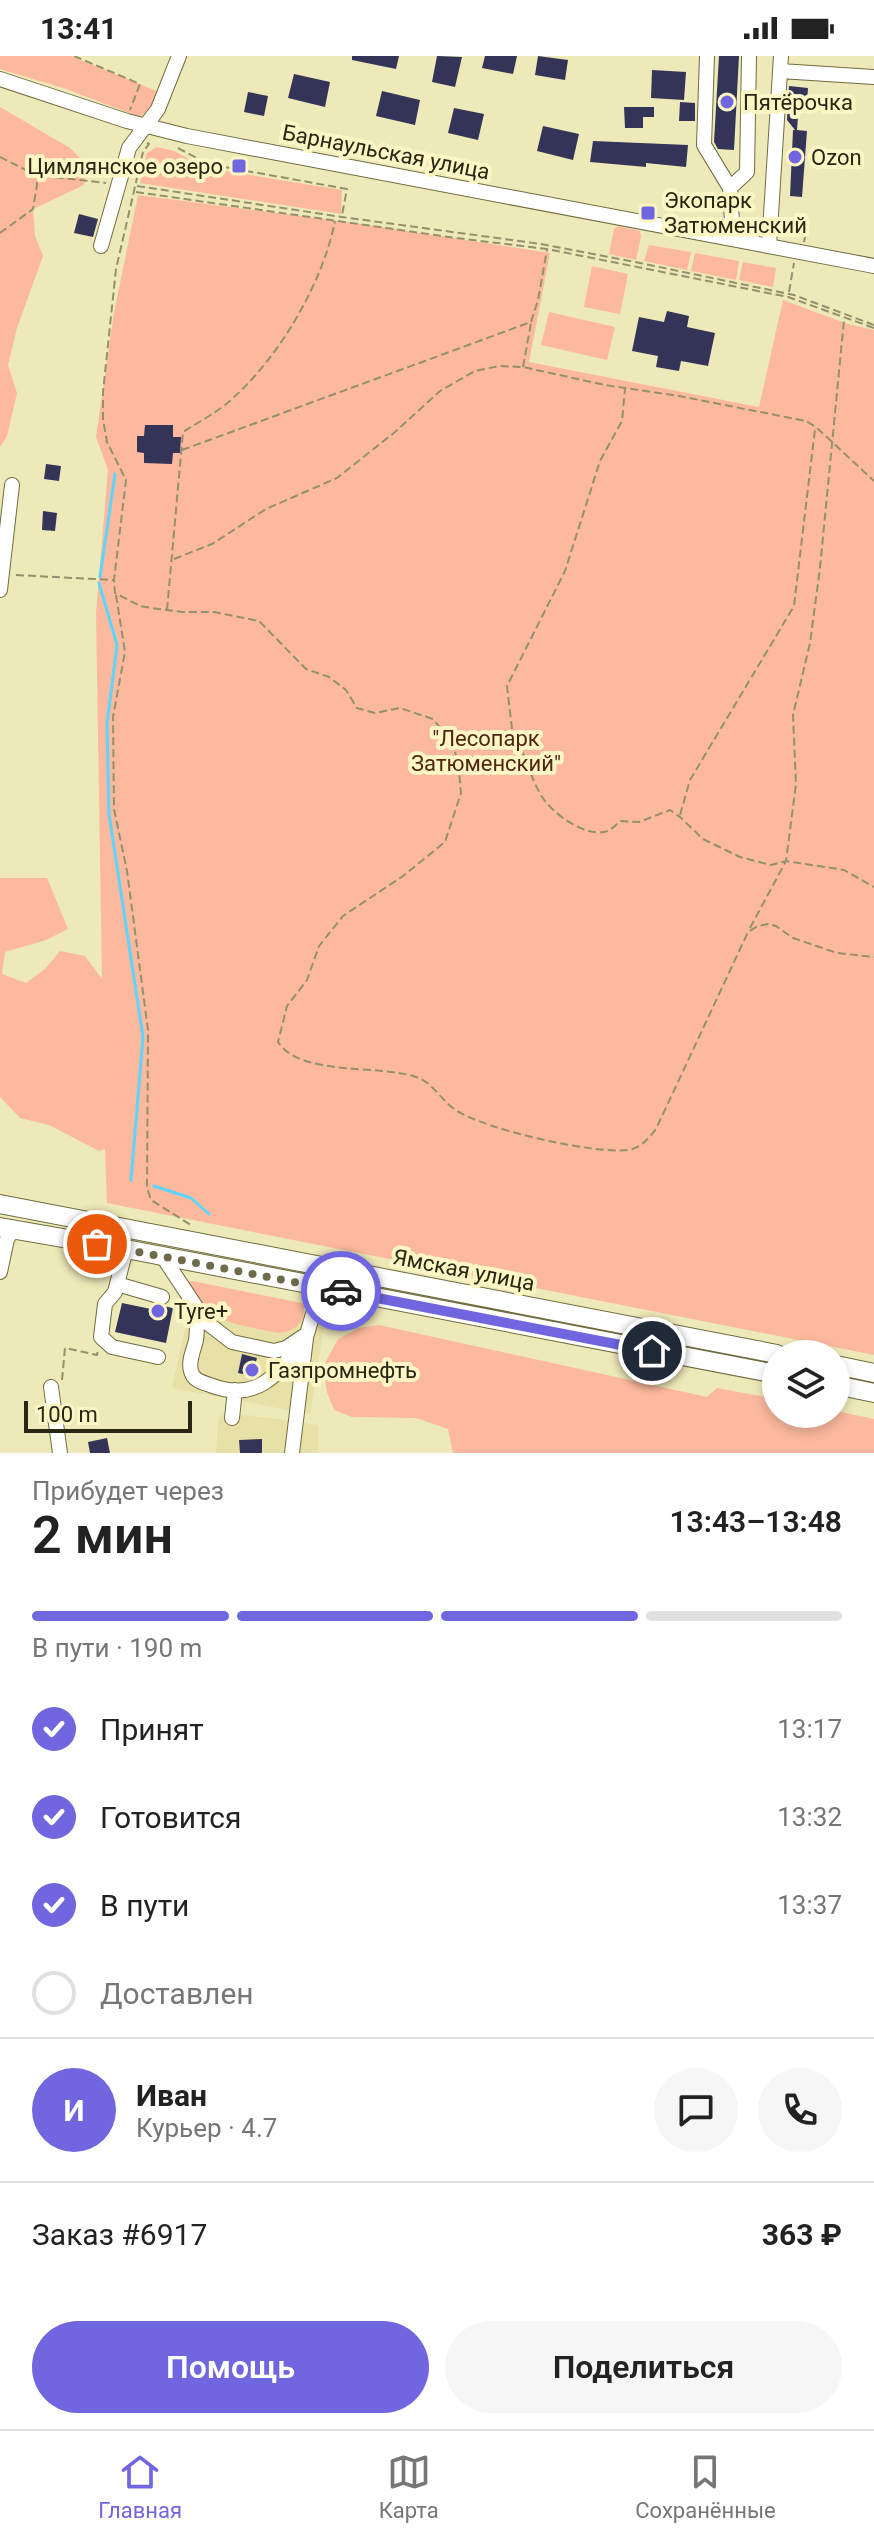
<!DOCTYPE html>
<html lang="ru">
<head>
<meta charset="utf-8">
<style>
	body { margin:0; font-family:Roboto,sans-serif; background:#f6f6f6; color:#222; height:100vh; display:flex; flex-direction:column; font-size:30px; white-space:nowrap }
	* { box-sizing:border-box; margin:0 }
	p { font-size:26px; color:#767676 }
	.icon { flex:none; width:44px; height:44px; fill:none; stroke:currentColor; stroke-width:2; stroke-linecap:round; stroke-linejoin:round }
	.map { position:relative; height:1397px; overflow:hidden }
	.sheet { display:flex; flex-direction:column; background:#fff; flex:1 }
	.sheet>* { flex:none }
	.fabs { position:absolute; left:762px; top:1284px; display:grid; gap:16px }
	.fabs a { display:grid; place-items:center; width:88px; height:88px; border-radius:50%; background:#fff; box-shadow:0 4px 12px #0003; font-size:40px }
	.scale { position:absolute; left:24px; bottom:20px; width:168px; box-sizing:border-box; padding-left:8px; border:4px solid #292714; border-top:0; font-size:22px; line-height:28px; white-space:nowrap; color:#292714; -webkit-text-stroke:6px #fbf6c4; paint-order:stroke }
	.pin { position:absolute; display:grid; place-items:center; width:68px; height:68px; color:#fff; margin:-34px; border:4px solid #fff; border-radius:50%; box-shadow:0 2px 8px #0007 }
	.courier { position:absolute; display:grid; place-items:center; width:80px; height:80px; margin:-40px; border:6px solid #6f66e0; border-radius:50%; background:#fff; color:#222; box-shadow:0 2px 10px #0007 }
	.overview em { font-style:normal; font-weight:600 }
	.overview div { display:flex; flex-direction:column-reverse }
	.overview { display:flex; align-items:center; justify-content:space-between; height:136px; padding:0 32px }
	h1 { font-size:52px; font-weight:600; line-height:60px }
	.bar { display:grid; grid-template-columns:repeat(4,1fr); gap:12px 8px; align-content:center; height:96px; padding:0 32px }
	.bar i { height:10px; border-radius:6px; background:#e0e0e0 }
	.bar .active { background:#6f66e0 }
	.bar p { grid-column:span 4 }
	.line { display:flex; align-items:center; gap:20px; padding:0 32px; border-top:2px solid #e0e0e0 }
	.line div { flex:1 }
	.round { display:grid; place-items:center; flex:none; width:84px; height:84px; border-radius:42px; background:#f6f6f6 }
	ol { padding:0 32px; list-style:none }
	li { display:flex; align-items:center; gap:24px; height:88px }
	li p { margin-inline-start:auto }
	li .icon { padding:8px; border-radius:50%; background:#6f66e0; color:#fff; stroke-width:4 }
	li:last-child { color:#767676 }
	li i { width:44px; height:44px; border:4px solid #e0e0e0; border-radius:50% }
	.primary-button { display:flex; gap:16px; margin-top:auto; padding:16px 32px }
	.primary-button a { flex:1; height:92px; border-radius:48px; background:#6f66e0; color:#fff; font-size:32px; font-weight:600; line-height:92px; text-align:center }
	.primary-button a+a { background:#f6f6f6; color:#222 }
	.status { display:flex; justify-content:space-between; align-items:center; height:56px; padding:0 40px; background:#fff; direction:ltr }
	.status svg { height:22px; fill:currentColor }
	.menu { display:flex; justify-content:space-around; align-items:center; height:112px; border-top:2px solid #e0e0e0; background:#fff; font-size:22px; color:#767676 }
	.menu a { display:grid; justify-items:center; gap:4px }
	.menu .active { color:#6f66e0 }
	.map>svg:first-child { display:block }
</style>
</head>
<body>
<div class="status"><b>13:41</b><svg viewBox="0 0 49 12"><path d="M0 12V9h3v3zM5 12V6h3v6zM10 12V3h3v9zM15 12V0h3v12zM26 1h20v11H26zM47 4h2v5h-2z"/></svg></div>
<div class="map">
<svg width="874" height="1397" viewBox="0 0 874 1397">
	<rect width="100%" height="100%" fill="#eee9b8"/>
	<!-- built -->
	<path fill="#e7e1a7" d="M 201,1251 L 291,1275 L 301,1265 L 324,1271 L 310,1358 L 172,1332 L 188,1258 Z
		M 226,1356 L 319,1369 L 318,1397 L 216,1397 L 218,1363 Z"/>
	<!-- green -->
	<path fill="#fcb99e" d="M 0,0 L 71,0 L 159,36 L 152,51 L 140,61 L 63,32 L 0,13 Z
		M 0,51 L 70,92 L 88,110 L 84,129 L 33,153 L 35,180 L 43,200 L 17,272 L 8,309 L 17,337 L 7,380 L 0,391 Z
		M 157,91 L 174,95 L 207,112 L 342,134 L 341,158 L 140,127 L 147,97 Z
		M 138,139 L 361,168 L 550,197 L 529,306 L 759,351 L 783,244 L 848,268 L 874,274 L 874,1299 L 107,1147 L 105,1093 L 99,1095 L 49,1069 L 20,1062 L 0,1041 L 0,822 L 47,822 L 68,873 L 46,884 L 5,896 L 2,918 L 26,927 L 45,913 L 60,895 L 85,900 L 102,923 L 96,557 L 108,414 L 96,381 L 114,257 Z
		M 618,170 L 640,175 L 641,181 L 636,204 L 609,198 L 614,173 Z
		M 649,189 L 691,196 L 687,214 L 644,205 Z
		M 695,197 L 739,205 L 736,224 L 691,215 Z
		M 743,206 L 776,212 L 773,231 L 739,224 Z
		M 592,210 L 628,218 L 620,258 L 584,251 Z
		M 549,256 L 615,271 L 607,304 L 541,289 Z
		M 192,1225 L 302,1247 L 304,1251 L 303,1263 C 300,1267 295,1273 289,1275 C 279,1279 268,1275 258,1273 C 230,1267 194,1260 189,1226 Z
		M 379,1269 L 707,1341 L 717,1332 L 776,1343 L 776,1358 L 836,1358 L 836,1355 L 874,1363 L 874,1397 L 453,1397 L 448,1373 L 416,1362 L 352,1361 L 334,1354 L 327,1336 L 323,1311 L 338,1283 L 359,1272 Z"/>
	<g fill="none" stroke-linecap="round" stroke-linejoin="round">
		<!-- stream -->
		<path stroke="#5dd5fc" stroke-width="3" d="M 100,521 L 115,418
			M 99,527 L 117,589 L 107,668 L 109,758 L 143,981 L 131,1124
			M 154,1130 L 191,1142 L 209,1158"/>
	</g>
	<!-- building -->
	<path fill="#343459" d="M 352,0 L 399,0 L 396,13 L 352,4 Z
		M 437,0 L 462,1 L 455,31 L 432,26 Z
		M 485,0 L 517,0 L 513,18 L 482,12 Z
		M 538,0 L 568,4 L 565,24 L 535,19 Z
		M 719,0 L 739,0 L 734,94 L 718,93 L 714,86 Z
		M 652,14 L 686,16 L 684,44 L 651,42 Z
		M 294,18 L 330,26 L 325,51 L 288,42 Z
		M 789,30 L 808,32 L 807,48 L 799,48 L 797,74 L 807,75 L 802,141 L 790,140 L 793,74 L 795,74 L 787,64 Z
		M 382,35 L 420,44 L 415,69 L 376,60 Z
		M 248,36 L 268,40 L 264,60 L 244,56 Z
		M 680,46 L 695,47 L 695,65 L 679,65 Z
		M 624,51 L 654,51 L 654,61 L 643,61 L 643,72 L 625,72 Z
		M 454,52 L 484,58 L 478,84 L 448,77 Z
		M 543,70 L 579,78 L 573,104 L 537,95 Z
		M 593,85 L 688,89 L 686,111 L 646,107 L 646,111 L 590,106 Z
		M 79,158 L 98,163 L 93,181 L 74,177 Z
		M 667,255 L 689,260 L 687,271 L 715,277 L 708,310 L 681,305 L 679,315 L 656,311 L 658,300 L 632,295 L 639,261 L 664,266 Z
		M 145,369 L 173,369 L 173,381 L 181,381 L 180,397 L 173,397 L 172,408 L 144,407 L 144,397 L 137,396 L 137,380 L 144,380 Z
		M 46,408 L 61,410 L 59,425 L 44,423 Z
		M 43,455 L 57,457 L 55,475 L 42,474 Z
		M 122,1247 L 151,1253 L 152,1248 L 173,1252 L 166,1287 L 115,1276 Z
		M 242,1298 L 257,1302 L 252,1320 L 238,1317 Z
		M 107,1382 L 110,1397 L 90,1397 L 88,1386 Z
		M 262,1383 L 262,1397 L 240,1397 L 239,1384 Z"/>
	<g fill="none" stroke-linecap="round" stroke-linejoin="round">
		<defs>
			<path id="minor" d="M 707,0 L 704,89 L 730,132 L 733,183
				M 780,15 L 874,21
				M 0,23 L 127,65 L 187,80 L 874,210
				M 730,132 L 747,116 L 749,0
				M 101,190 L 129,92 L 158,53 L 179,0
				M 769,190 L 781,0
				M 0,534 L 12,429
				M 126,1193 L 115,1236 L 105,1248 L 101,1281 L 112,1291 L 158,1301
				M 163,1201 L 206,1266 L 232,1286 L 274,1295 L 286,1292 L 307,1278 L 313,1258 L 335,1234
				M 0,1216 L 7,1183 L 13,1174
				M 117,1228 L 162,1241
				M 196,1252 C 196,1263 198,1273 196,1284 C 194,1294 188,1304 191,1315 C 193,1324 201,1326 210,1329 C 256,1347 279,1319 302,1285
				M 51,1331 L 60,1397
				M 232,1362 L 235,1334
				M 292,1397 L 306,1282"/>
			<path id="major" d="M 0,1148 L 777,1298
				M 0,1171 L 126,1193 L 776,1318
				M 836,1309 L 874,1317
				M 836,1329 L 874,1337"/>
		</defs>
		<!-- minor casing -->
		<use href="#minor" stroke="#716c3f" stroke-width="16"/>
		<!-- major casing -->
		<use href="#major" stroke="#716c3f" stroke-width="20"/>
		<!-- path -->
		<path stroke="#94906d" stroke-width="2" stroke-dasharray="8 4" stroke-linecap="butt" d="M 74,0 L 140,28 L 130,54
			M 147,87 L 149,88 L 143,96 L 116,213 L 103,336 L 103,363 L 107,386 L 126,424 L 114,524 L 115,537 L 140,550 L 152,552 L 183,556 L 214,556 L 259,565 L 306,613 L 329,621 L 346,634 L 357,652 L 375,657 L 400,652 L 433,663 L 452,686 L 458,706 L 461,737 L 445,786 L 403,820 L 343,860 L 319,890 L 307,924 L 287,950 L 278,986 C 301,1021 379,1008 416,1021 C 434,1027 441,1045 457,1055 C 488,1074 592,1098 628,1094 C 641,1092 648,1083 656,1073 L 748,876 L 758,870 L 768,868 L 776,870 L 793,882 L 837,897 L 874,901
			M 178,92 L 208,108 L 347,133 L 342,159
			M 0,101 L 36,119 L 106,127
			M 137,130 L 342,161 L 541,188 L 640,207 L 794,239 L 874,269
			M 136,136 L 456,182 L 547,193 L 788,241 L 874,272
			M 0,177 L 33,153 L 37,129 L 36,120
			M 804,186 L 808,166
			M 789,236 L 794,207
			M 523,311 L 531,267
			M 182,394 L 531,266 L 538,244 L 547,194
			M 174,503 L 212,488 L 266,453 L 337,422 L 395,376 L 440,335 L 475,315 L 499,310 L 523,311 L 605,329 L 679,340 L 806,365 L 816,371 L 874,425
			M 16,519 L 113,524
			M 116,539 L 125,596 L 113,661 L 114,753 L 127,815 L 148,974 L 147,1132 L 151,1144 L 191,1169
			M 167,554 L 183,376 C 197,367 212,359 225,349 C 276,307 322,230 335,165
			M 512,673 L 507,630 L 565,515 L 600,405 L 622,365 L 625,333
			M 452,686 L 482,677 L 512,675 C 525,696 529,719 541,739 C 551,757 584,780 604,776 C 610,775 615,770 620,765 L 639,766 L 670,754 L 680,761 L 703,783 L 740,801 L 771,809 L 786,805 L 844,814 L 874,831
			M 680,759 L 690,724 L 794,550 L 815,373
			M 750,872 L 786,805 L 796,728 L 793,659 L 810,587 L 820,512 L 844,264
			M 789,1288 L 830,1296
			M 62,1324 L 65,1292 L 97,1299 L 98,1294"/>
		<!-- minor -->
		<use href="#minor" stroke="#fff" stroke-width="14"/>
		<!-- major -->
		<use href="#major" stroke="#fff" stroke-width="18"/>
	</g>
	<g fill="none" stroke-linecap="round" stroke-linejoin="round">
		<!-- done -->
		<path stroke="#6e6b4d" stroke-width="8" stroke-dasharray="0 14.4" d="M 97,1188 L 341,1235"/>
		<!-- route -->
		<path stroke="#6f66e0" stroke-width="10" d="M 341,1235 L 652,1295"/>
	</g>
	<!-- markers -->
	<g fill="#6f66e0" stroke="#fbf6c4" stroke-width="3">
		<circle cx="727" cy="46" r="8"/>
		<circle cx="795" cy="101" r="8"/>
		<rect x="231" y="102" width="16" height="16" rx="4"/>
		<rect x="640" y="149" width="16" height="16" rx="4"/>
		<circle cx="158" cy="1255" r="8"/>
		<circle cx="252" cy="1314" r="8"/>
	</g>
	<g text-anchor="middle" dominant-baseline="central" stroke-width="8" stroke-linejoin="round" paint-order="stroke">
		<!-- poi labels -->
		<g font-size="22" fill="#292714" stroke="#fbf6c4" text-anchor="start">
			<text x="743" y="46">Пятёрочка</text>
			<text x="811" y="101">Ozon</text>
			<text x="223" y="110" text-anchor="end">Цимлянское озеро</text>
			<text x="664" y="144">Экопарк<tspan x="664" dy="25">Затюменский</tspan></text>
			<text x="174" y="1255">Tyre+</text>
			<text x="268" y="1314">Газпромнефть</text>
		</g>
		<!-- street labels -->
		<g font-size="22" fill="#292714" stroke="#fbf6c4">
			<text transform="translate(386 96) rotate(11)">Барнаульская улица</text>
			<text transform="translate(464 1214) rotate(11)">Ямская улица</text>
		</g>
		<!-- park labels -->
		<g font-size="22" fill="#512512" stroke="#fbf6c4">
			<text x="486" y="682">"Лесопарк<tspan x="486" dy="25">Затюменский"</tspan></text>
		</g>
	</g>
</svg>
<div class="fabs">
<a><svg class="icon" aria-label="layers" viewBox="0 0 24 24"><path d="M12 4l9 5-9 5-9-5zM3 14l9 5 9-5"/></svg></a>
</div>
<div class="scale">100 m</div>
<div class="pin" style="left:97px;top:1188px;background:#ea580c"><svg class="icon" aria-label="bag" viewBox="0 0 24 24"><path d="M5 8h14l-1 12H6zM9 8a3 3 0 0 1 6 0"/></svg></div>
<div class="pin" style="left:652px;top:1295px;background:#1f2937"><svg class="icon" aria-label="home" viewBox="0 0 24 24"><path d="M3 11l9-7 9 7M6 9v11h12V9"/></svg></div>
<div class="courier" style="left:341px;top:1235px"><svg class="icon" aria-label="car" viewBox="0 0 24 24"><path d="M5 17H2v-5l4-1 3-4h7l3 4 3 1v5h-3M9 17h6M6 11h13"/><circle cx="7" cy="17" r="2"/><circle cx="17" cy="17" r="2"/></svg></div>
</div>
<section class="sheet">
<div class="overview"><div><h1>2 мин</h1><p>Прибудет через</p></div><em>13:43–13:48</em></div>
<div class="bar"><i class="active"></i><i class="active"></i><i class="active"></i><i></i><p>В пути · 190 m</p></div>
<ol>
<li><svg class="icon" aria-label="check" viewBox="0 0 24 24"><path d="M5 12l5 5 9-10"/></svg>Принят<p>13:17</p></li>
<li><svg class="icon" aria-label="check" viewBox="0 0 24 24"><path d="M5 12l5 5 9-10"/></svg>Готовится<p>13:32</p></li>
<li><svg class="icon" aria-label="check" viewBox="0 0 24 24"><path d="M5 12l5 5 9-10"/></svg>В пути<p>13:37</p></li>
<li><i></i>Доставлен</li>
</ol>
<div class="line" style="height:144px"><b class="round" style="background:#6f66e0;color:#fff">И</b><div><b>Иван</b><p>Курьер · 4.7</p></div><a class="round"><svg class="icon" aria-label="chat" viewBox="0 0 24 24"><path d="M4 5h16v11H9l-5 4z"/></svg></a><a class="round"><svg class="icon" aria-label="phone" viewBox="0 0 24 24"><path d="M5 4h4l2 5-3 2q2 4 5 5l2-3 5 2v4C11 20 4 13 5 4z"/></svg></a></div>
<div class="line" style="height:104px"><div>Заказ #6917</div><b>363 ₽</b></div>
<div class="primary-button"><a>Помощь</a><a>Поделиться</a></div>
</section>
<nav class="menu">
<a class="active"><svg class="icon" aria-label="home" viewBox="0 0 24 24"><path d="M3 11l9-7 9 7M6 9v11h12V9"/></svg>Главная</a>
<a><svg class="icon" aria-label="map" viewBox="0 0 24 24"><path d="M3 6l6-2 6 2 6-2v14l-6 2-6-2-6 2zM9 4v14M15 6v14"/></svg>Карта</a>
<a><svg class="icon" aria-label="saved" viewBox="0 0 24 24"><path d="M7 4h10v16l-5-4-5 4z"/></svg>Сохранённые</a>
</nav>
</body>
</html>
